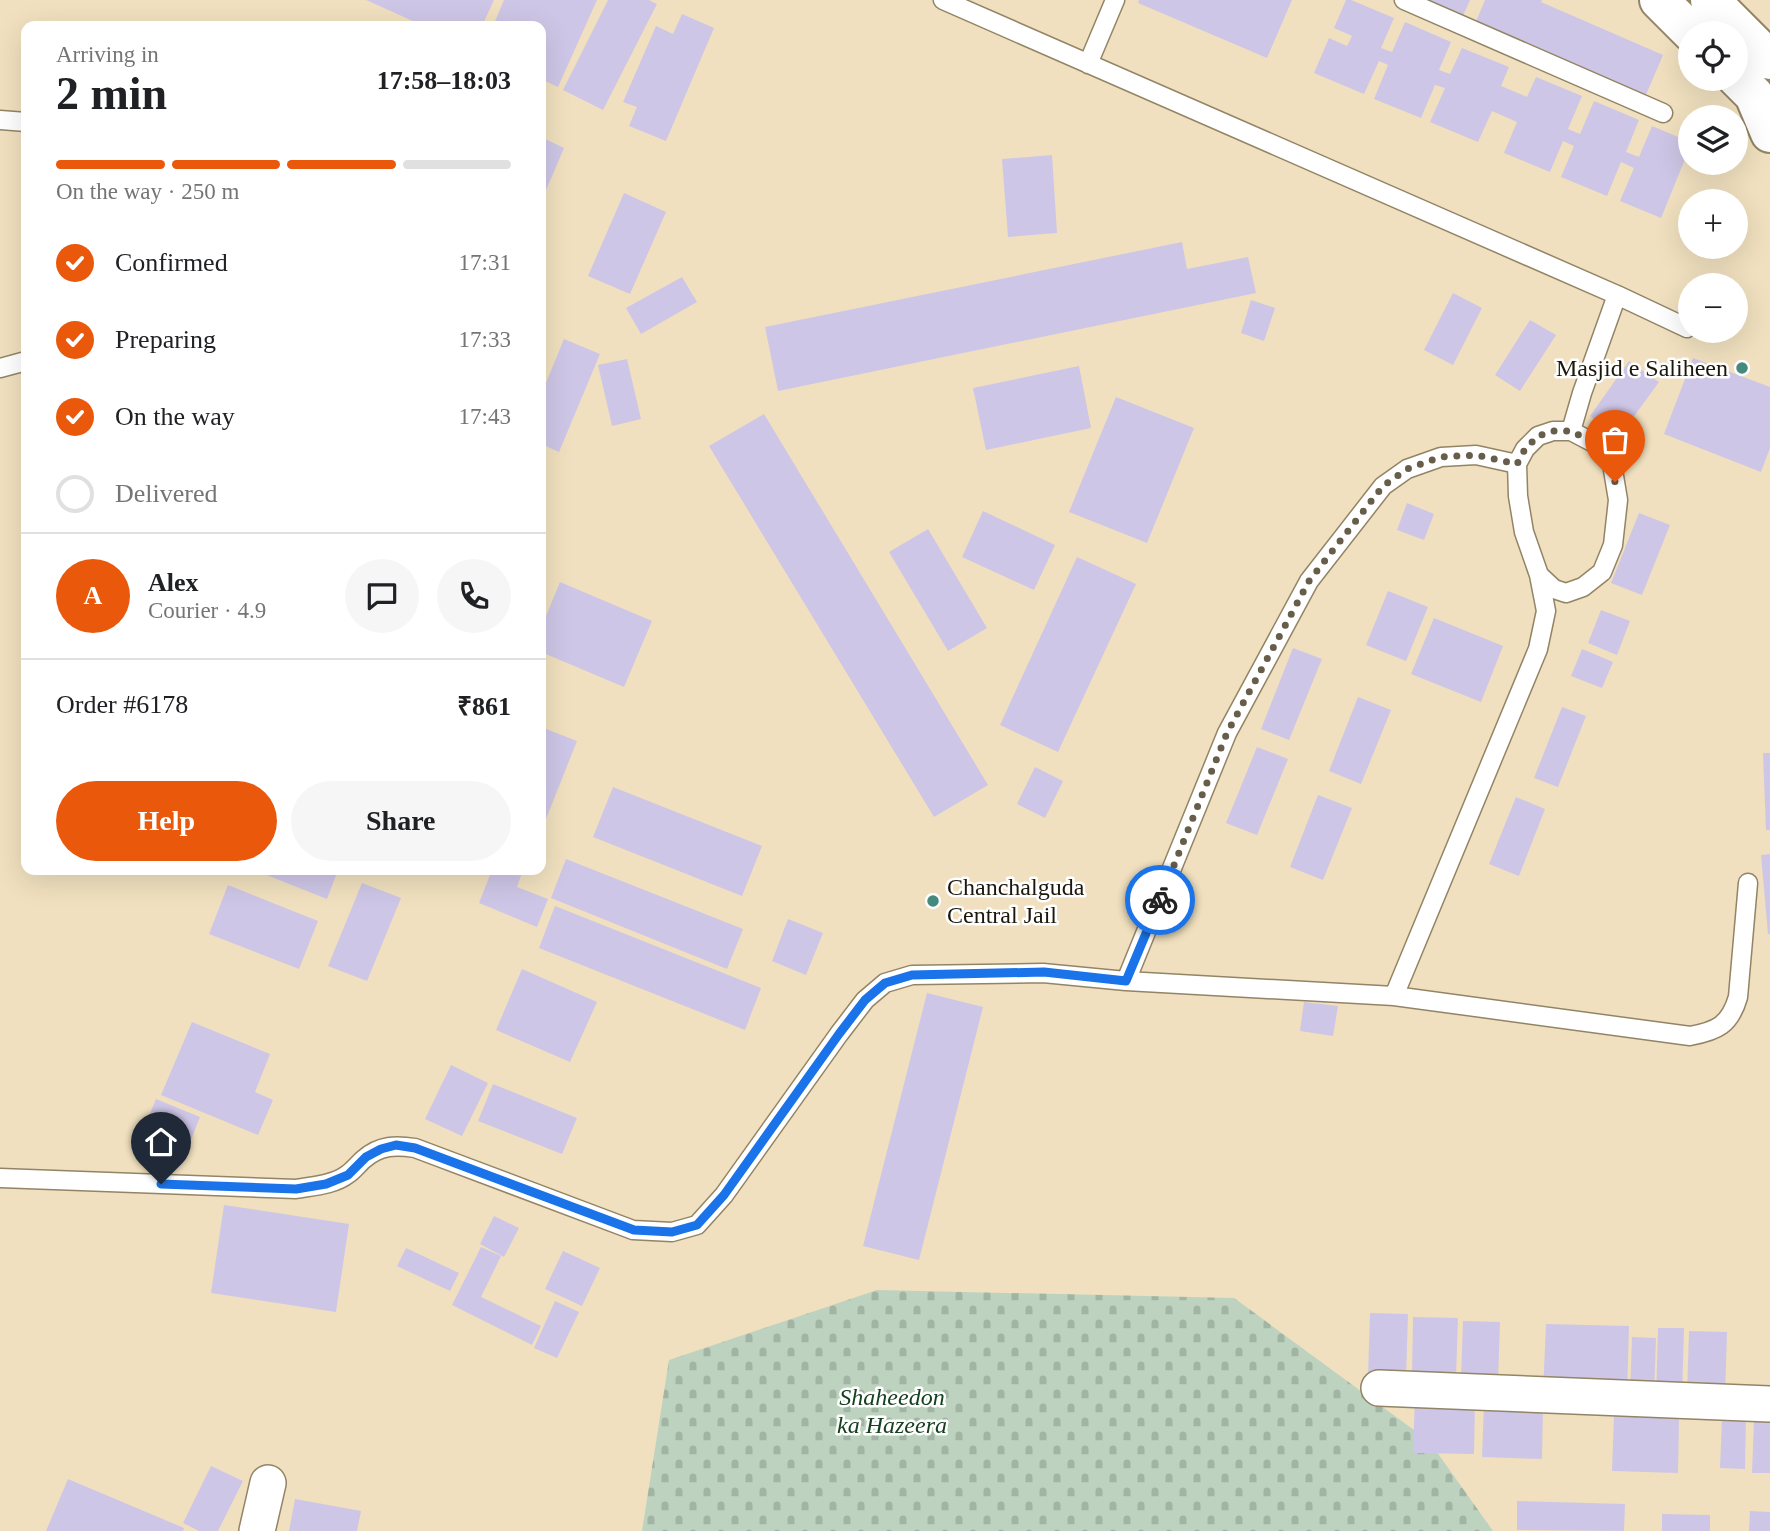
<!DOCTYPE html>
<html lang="en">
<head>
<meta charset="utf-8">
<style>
	body { margin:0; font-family:"Times New Roman",serif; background:#f6f6f6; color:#202124; height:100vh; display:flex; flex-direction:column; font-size:26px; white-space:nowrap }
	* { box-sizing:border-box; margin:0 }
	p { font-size:23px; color:#757577 }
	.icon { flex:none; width:38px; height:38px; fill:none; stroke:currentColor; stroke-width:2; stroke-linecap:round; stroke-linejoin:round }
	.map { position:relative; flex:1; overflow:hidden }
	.details { position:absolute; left:21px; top:21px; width:525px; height:854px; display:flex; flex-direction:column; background:#fff; border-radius:14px; box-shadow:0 7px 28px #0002 }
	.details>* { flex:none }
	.controls { position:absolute; left:1678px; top:21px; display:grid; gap:14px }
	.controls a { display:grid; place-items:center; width:70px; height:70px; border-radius:50%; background:#fff; box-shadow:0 7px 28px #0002; font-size:35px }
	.pin { position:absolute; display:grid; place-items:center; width:60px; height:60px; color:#fff; margin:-72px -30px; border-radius:50% 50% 50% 0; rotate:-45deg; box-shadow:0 0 7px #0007 }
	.pin .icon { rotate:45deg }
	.courier { position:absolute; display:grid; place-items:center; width:70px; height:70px; margin:-35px; border:5px solid #1a73e8; border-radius:50%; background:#fff; color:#222; box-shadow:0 2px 9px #0007 }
	.head em { font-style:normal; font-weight:700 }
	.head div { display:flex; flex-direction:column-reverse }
	.head { display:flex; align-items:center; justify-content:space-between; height:119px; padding:0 35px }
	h1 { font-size:46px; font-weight:700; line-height:52px }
	.bar { display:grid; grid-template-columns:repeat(4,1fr); gap:10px 7px; align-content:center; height:84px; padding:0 35px }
	.bar i { height:9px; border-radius:5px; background:#e0e0e0 }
	.bar .selected { background:#ea580c }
	.bar p { grid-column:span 4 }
	.line { display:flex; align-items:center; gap:18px; padding:0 35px; border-top:2px solid #e0e0e0 }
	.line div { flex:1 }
	.round { display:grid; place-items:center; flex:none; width:74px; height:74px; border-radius:37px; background:#f6f6f6 }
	ol { padding:0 35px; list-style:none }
	li { display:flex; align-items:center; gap:21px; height:77px }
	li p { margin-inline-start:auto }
	li .icon { padding:7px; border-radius:50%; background:#ea580c; color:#fff; stroke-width:4 }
	li:last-child { color:#757577 }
	li i { width:38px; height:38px; border:4px solid #e0e0e0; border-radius:50% }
	.action { display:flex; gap:14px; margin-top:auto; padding:14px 35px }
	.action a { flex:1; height:80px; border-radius:42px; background:#ea580c; color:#fff; font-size:28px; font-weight:700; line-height:80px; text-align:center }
	.action a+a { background:#f6f6f6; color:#202124 }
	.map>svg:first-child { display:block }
</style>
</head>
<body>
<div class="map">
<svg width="1770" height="1531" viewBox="0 0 1770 1531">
	<defs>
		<pattern id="cemetery-stones" width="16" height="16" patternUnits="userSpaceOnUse" patternTransform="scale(1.75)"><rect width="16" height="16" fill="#bdd3bf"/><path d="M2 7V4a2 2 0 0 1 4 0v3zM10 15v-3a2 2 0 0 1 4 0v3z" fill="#a2b4a3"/></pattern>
	</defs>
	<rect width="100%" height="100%" fill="#f0e0bf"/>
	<!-- cemetery -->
	<path fill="url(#cemetery-stones)" d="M 877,1290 L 1234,1298 L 1429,1441 L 1493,1531 L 642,1531 L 669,1360 Z"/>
	<!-- building -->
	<path fill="#cec6e6" d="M 366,0 L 494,0 L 482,26 L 424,26 Z
		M 504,0 L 597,0 L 558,87 L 541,79 L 541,26 L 493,26 Z
		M 608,0 L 649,0 L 657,4 L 603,110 L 563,90 Z
		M 1139,0 L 1292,0 L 1267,58 L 1138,3 Z
		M 1346,0 L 1351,0 L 1394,18 L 1381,48 L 1392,52 L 1405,22 L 1451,42 L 1439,70 L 1450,74 L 1462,48 L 1509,67 L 1501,86 L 1527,97 L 1536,77 L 1582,96 L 1568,129 L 1580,134 L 1594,101 L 1639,120 L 1626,152 L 1639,157 L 1652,126 L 1690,142 L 1690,147 L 1661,218 L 1620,201 L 1634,168 L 1621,162 L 1607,196 L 1561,177 L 1574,146 L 1563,141 L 1550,172 L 1504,153 L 1517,122 L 1492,111 L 1478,142 L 1430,122 L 1445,88 L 1435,85 L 1421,118 L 1374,99 L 1388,65 L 1379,61 L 1364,94 L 1314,73 L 1329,38 L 1347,46 L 1352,36 L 1334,28 Z
		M 1420,0 L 1470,0 L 1462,18 Z
		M 1485,0 L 1542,0 L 1541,2 L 1663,55 L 1645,97 L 1475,24 Z
		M 682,14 L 714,28 L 666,141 L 629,126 L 637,107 L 623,102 L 656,26 L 673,34 Z
		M 541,137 L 564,148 L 541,202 Z
		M 1052,155 L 1057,233 L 1008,237 L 1002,159 Z
		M 624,193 L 666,212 L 630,294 L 588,276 Z
		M 1182,242 L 1187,269 L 1248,257 L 1256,293 L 778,391 L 765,327 Z
		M 682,277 L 697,302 L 641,334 L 626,308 Z
		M 1453,293 L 1482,308 L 1453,365 L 1424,350 Z
		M 1251,300 L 1275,308 L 1264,341 L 1241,333 Z
		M 1530,320 L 1556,335 L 1520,391 L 1495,375 Z
		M 564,339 L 600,354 L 559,452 L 541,444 L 541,395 Z
		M 1693,358 L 1770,387 L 1770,448 L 1761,472 L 1664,434 Z
		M 627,359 L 641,419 L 612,426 L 598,365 Z
		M 1629,361 L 1659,382 L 1619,437 L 1590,416 Z
		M 1079,366 L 1091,428 L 986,450 L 973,388 Z
		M 1116,397 L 1194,428 L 1147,543 L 1069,512 Z
		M 764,414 L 988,785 L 934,817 L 709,446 Z
		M 1407,503 L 1434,514 L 1424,540 L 1397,530 Z
		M 983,511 L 1055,545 L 1034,590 L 962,557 Z
		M 1639,513 L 1670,525 L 1642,595 L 1611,583 Z
		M 928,529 L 987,628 L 948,651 L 889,552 Z
		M 1077,557 L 1136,584 L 1058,752 L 1000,725 Z
		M 560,582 L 652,621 L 624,687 L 541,652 L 541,628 Z
		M 1388,591 L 1428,607 L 1406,661 L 1366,645 Z
		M 1601,610 L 1630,621 L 1617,655 L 1588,643 Z
		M 1434,618 L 1503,646 L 1481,702 L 1411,674 Z
		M 1293,648 L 1322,659 L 1289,740 L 1261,729 Z
		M 1582,649 L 1613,662 L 1602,688 L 1571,676 Z
		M 1358,697 L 1391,710 L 1361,784 L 1329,771 Z
		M 1562,707 L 1586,716 L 1558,787 L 1534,778 Z
		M 541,727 L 577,741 L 546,819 L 541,817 Z
		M 1257,747 L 1288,759 L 1257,835 L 1226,823 Z
		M 1763,753 L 1770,753 L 1770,830 L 1766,830 Z
		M 1035,767 L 1063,781 L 1045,818 L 1017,804 Z
		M 613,787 L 762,846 L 742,896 L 593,837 Z
		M 1318,795 L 1352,808 L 1323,880 L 1290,867 Z
		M 1516,797 L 1545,809 L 1519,876 L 1489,864 Z
		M 1770,854 L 1770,934 L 1768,934 L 1761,855 Z
		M 566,859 L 743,929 L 727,969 L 551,898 Z
		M 254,870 L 338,870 L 327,899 Z
		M 492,870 L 523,870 L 517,887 L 548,899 L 537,927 L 479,903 Z
		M 362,883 L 401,898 L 367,981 L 328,966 Z
		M 228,885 L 318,921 L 299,969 L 209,934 Z
		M 555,906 L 761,988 L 745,1030 L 539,948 Z
		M 788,919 L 823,933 L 806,975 L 772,961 Z
		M 522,969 L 597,1002 L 570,1062 L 496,1030 Z
		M 927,993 L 983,1007 L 919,1260 L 863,1246 Z
		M 1304,1002 L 1338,1006 L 1333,1036 L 1300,1031 Z
		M 192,1022 L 270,1054 L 255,1092 L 273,1100 L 258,1135 L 161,1095 Z
		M 451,1065 L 488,1083 L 462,1136 L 425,1119 Z
		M 493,1084 L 577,1118 L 562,1154 L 478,1121 Z
		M 156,1099 L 200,1117 L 189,1145 L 144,1128 Z
		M 224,1205 L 349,1224 L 336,1312 L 211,1293 Z
		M 494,1216 L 519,1228 L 504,1257 L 480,1244 Z
		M 481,1247 L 501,1256 L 481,1297 L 541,1326 L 532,1345 L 452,1305 Z
		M 406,1248 L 459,1273 L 450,1291 L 397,1266 Z
		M 563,1251 L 600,1268 L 582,1306 L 545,1289 Z
		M 555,1301 L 579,1312 L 557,1358 L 534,1348 Z
		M 1370,1313 L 1408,1314 L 1406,1378 L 1368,1377 Z
		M 1413,1317 L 1458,1318 L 1456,1376 L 1412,1375 Z
		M 1463,1321 L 1500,1322 L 1498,1380 L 1461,1379 Z
		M 1546,1324 L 1629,1326 L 1627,1395 L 1543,1393 Z
		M 1658,1328 L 1684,1328 L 1682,1398 L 1656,1398 Z
		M 1689,1331 L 1727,1332 L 1725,1397 L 1687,1396 Z
		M 1632,1337 L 1656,1338 L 1654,1397 L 1630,1396 Z
		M 1415,1397 L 1475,1399 L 1474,1454 L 1413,1453 Z
		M 1484,1405 L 1543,1407 L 1542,1459 L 1482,1457 Z
		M 1614,1415 L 1679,1417 L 1678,1473 L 1612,1471 Z
		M 1722,1418 L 1746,1418 L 1745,1469 L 1720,1468 Z
		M 1754,1419 L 1770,1419 L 1770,1473 L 1752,1473 Z
		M 211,1466 L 243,1481 L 218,1531 L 199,1531 L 183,1523 Z
		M 68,1479 L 184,1528 L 183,1531 L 46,1531 Z
		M 295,1499 L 361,1511 L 357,1531 L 289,1531 Z
		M 1517,1501 L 1625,1504 L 1624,1531 L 1517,1530 Z
		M 1750,1511 L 1770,1512 L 1770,1531 L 1749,1531 Z
		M 1662,1514 L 1710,1515 L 1710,1531 L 1662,1531 Z"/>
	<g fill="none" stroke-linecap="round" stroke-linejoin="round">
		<defs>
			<path id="lane" d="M 943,0 L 1617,295 L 1687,328
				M 1404,0 L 1663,113
				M 1088,64 L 1115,0
				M 0,120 L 26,122
				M 0,368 L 26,361
				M 1539,575 L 1554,589 L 1566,593 L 1583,587 L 1602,572 L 1613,545 L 1618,500 L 1612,464 L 1594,443 L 1571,431
				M 1126,981 L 1227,733 L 1309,581 L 1383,486 L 1407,469 L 1441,457 L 1476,455 L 1517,464
				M 1394,996 L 1690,1036 C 1717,1031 1730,1025 1738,997 L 1748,883
				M 0,1178 L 296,1189 C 313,1186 334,1185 348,1174 C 354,1170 359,1163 364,1159 C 380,1145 396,1145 415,1148 L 633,1230 L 672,1232 L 697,1225 L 724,1195 L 839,1034 L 865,1000 L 885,983 L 912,975 L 1043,973 L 1126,981 L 1394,996 L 1538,649 L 1546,611 L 1539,575 L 1524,532 L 1518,496 L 1517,464 L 1525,449 L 1538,436 L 1553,431 L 1571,431 L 1582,393 L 1617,295"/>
			<path id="street" d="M 1379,1388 L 1770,1404
				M 257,1531 L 268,1483"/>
			<path id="secondary" d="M 1659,0 L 1692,33
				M 1710,0 L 1770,60
				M 1736,77 L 1754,95 L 1770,133"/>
		</defs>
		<!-- lane casing -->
		<use href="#lane" stroke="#928465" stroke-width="21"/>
		<!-- street casing -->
		<use href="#street" stroke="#928465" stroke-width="38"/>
		<!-- secondary casing -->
		<use href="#secondary" stroke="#928465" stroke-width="42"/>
		<!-- lane -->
		<use href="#lane" stroke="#fff" stroke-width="18"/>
		<!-- street -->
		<use href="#street" stroke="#fff" stroke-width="35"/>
		<!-- secondary -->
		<use href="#secondary" stroke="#fff" stroke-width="38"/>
	</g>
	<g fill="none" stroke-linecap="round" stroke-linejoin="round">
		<!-- done -->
		<path stroke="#665d4a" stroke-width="7" stroke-dasharray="0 12.6" d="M 1160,900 L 1227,733 L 1286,624 L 1309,581 L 1383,486 L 1407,469 L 1441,457 L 1476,455 L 1517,464 L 1525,449 L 1538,436 L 1553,431 L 1571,431 L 1594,443 L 1603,453 L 1612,464 L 1615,482"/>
		<!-- route -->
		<path stroke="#1a73e8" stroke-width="9" d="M 161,1184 L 296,1189 L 326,1184 L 348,1175 L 366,1157 L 381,1149 L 396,1145 L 415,1148 L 634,1230 L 672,1232 L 697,1225 L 724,1195 L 839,1034 L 865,1000 L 885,983 L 912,975 L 1044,972 L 1126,981 L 1160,900"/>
	</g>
	<!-- markers -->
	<g fill="#468a7e" stroke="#fff" stroke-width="2.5">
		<circle cx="1742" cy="368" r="7"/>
		<circle cx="933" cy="901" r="7"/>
	</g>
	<g text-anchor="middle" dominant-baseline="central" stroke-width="5" stroke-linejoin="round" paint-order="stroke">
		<!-- poi labels -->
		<g font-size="24" fill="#1c170b" stroke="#fff" text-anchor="end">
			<text x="1728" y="368">Masjid e Saliheen</text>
			<text x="947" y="887" text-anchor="start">Chanchalguda<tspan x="947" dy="28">Central Jail</tspan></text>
		</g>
		<!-- park labels -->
		<g font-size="24" font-style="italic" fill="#15401e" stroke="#fff">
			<text x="892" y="1397">Shaheedon<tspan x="892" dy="28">ka Hazeera</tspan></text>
		</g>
	</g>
</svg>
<div class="controls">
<a><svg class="icon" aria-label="locate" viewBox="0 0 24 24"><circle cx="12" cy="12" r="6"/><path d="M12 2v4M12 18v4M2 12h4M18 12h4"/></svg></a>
<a><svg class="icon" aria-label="layers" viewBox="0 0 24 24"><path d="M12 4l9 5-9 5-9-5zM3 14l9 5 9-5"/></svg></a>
<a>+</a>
<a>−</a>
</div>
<div class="pin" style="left:1615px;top:482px;background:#ea580c"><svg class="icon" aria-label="bag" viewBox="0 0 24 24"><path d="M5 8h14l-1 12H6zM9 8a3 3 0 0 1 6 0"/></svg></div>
<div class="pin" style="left:161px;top:1184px;background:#1f2937"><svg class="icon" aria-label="home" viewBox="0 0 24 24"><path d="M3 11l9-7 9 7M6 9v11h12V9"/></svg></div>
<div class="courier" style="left:1160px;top:900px"><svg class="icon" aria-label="bike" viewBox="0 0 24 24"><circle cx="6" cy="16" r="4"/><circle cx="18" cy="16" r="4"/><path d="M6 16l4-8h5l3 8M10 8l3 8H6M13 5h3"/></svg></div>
<section class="details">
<div class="head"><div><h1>2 min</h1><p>Arriving in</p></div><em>17:58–18:03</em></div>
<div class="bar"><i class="selected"></i><i class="selected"></i><i class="selected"></i><i></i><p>On the way · 250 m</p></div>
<ol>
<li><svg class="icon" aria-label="check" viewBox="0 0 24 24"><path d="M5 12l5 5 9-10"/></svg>Confirmed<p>17:31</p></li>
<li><svg class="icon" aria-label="check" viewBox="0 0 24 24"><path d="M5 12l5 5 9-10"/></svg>Preparing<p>17:33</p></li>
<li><svg class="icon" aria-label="check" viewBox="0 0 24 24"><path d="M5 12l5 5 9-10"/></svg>On the way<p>17:43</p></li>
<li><i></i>Delivered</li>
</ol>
<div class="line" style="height:126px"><b class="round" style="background:#ea580c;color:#fff">A</b><div><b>Alex</b><p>Courier · 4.9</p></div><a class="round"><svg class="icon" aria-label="chat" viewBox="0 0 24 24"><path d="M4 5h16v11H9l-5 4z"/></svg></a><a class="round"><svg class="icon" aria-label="phone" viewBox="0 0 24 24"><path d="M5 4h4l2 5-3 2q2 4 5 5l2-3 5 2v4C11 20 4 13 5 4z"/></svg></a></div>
<div class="line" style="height:91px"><div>Order #6178</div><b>₹861</b></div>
<div class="action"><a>Help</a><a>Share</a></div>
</section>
</div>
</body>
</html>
